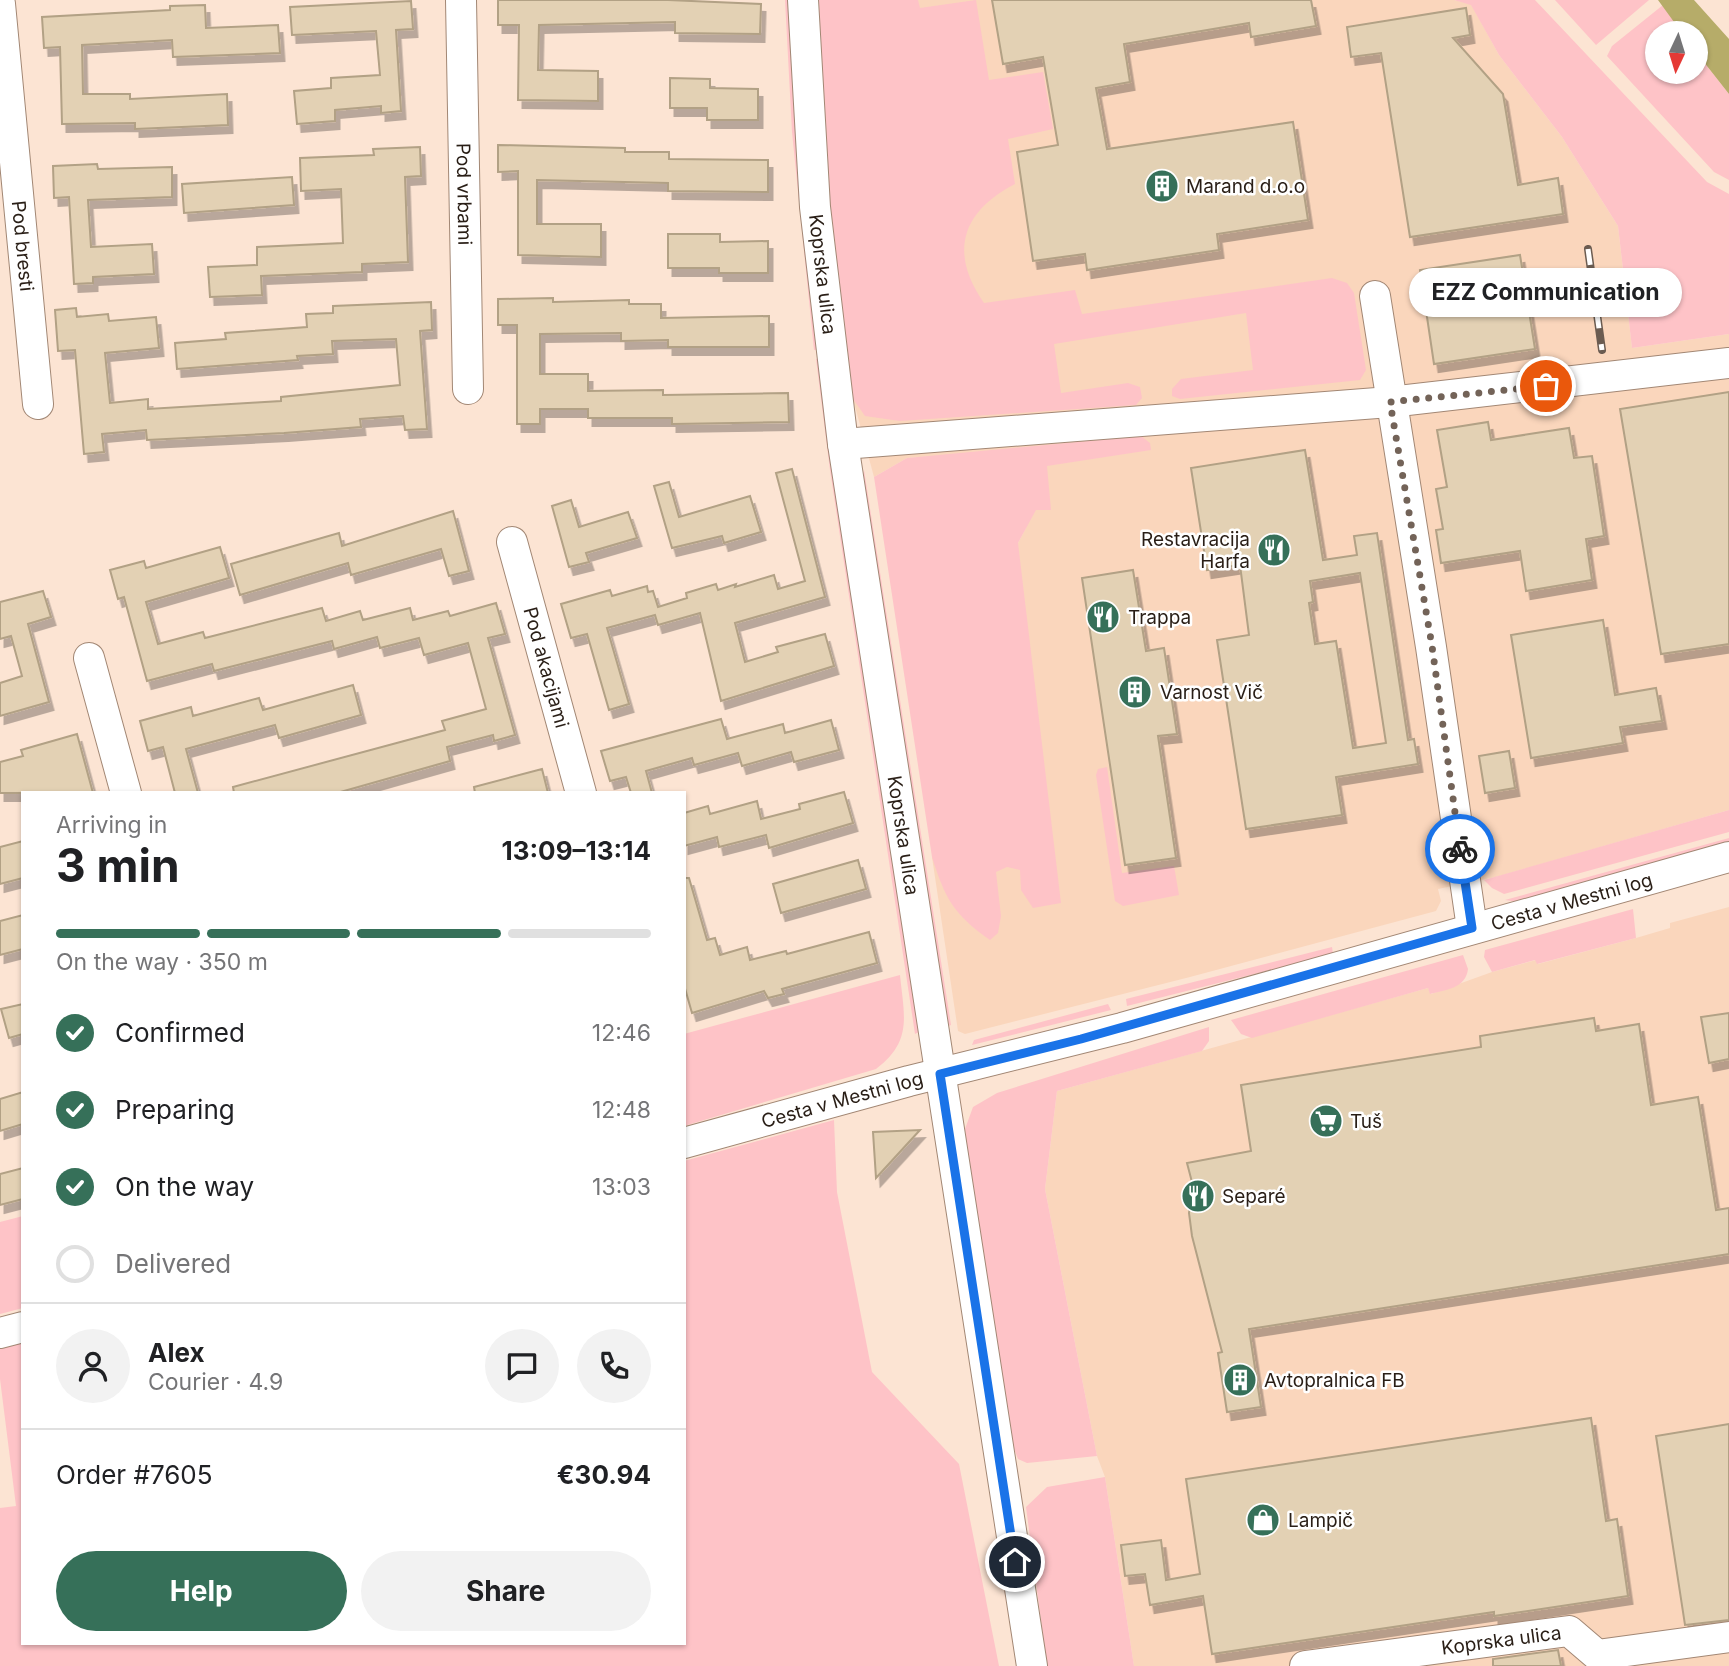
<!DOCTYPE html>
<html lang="en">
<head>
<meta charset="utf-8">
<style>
	body { margin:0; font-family:Inter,sans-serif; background:#f2f2f2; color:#202124; height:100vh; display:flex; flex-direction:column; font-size:26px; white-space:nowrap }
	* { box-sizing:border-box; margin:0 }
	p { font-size:23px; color:#757577 }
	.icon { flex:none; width:38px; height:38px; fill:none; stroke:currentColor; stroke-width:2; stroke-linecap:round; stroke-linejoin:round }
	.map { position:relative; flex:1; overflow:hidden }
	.sheet { position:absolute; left:21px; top:791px; width:665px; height:854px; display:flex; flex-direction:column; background:#fff; border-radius:0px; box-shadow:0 2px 5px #0004 }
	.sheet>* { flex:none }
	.needle { width:46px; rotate:184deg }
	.buttons { position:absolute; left:1645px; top:21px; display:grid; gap:14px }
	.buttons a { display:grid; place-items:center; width:63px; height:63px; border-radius:50%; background:#fff; box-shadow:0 2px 5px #0004; font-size:35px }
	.pin { position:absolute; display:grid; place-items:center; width:60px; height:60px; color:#fff; margin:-30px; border:4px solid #fff; border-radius:50%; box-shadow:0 2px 7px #0007 }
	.courier { position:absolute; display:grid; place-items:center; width:70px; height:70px; margin:-35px; border:5px solid #1a73e8; border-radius:50%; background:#fff; color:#222; box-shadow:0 2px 9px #0007 }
	.bubble { position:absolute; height:49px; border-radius:24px; background:#fff; box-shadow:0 2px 5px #0004; font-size:23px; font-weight:700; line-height:49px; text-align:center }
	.overview em { font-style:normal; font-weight:700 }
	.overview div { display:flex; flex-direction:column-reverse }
	.overview { display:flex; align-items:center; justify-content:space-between; height:119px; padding:0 35px }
	h1 { font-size:46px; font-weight:700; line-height:52px }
	.bar { display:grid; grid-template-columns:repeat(4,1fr); gap:10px 7px; align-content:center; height:84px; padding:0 35px }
	.bar i { height:9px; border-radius:5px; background:#e0e0e0 }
	.bar .selected { background:#367059 }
	.bar p { grid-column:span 4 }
	.line { display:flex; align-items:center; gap:18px; padding:0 35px; border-top:2px solid #e0e0e0 }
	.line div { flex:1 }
	.round { display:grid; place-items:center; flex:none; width:74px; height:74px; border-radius:37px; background:#f2f2f2 }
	ol { padding:0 35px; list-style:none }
	li { display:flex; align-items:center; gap:21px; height:77px }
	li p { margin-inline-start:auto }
	li .icon { padding:7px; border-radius:50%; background:#367059; color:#fff; stroke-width:4 }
	li:last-child { color:#757577 }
	li i { width:38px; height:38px; border:4px solid #e0e0e0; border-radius:50% }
	.action { display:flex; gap:14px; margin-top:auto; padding:14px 35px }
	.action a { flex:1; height:80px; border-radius:42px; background:#367059; color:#fff; font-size:28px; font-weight:700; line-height:80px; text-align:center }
	.action a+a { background:#f2f2f2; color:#202124 }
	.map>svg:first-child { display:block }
</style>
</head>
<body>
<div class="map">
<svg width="1729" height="1666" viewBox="0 0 1729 1666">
	<defs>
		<filter id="shadow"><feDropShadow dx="4.5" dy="8" stdDeviation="0" flood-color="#0004"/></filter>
	</defs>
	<rect width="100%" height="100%" fill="#fce4d3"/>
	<!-- built -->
	<path fill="#fad6bc" d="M 817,0 L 1454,0 L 1471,4 L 1499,55 L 1562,137 L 1618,226 L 1632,348 L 1729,334 L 1729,810 L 1496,877 L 1438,889 L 1441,901 L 1436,911 L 1190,977 L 965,1034 L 958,1031 L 932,857 L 1018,543 L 1026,528 L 1016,450 L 907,458 L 874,477 L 853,399 Z
		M 1729,907 L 1729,1666 L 1134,1666 L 1105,1477 L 1097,1456 L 1045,1189 L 1057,1091 L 1428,988 L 1431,994 L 1492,972 L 1536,960 L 1538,964 L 1636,938 L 1670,928 L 1670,923 Z"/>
	<!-- green -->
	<path fill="#fec3c7" d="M 785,0 L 792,0 L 821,349 L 814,350 L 792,132 Z
		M 817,0 L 918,0 L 920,8 L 976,0 L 989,80 L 1043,72 L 1053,129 L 1008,139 L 1015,184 C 961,212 949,253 984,303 L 1075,290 L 1082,314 L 1332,278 L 1347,283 L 1354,293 L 1366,370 L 1360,380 L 1180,399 L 1172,396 L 1172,389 L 1181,379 L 1253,370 L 1246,313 L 1054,344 L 1061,393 L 1128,383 L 1140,387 L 1142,398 L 1136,405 L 900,421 L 865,416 L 853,399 L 828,202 Z
		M 1454,0 L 1535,0 L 1707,182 L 1729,194 L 1729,334 L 1632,348 L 1618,226 L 1562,137 L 1499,55 L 1471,5 Z
		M 1555,0 L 1649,0 L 1596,45 Z
		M 1663,5 L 1682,33 L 1657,33 L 1657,72 L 1696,72 L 1696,52 L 1729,94 L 1729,180 L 1714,172 L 1607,56 L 1612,46 Z
		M 821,358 L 920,1025 L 919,1032 L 915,1034 L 830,470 L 816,359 Z
		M 1141,436 L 1150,443 L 1151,450 L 1047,466 L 1051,510 L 1036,510 L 1018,543 L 1061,903 L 1033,908 L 1021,890 L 1020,870 L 1007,867 L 996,872 L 1001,916 L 998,933 L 990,940 C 953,914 945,898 932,857 L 874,477 L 907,458 Z
		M 864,470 L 951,1025 L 946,1027 L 862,480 Z
		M 1107,767 L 1122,873 L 1174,866 L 1179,895 L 1123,906 L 1115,901 L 1096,775 L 1098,769 Z
		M 1729,810 L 1729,832 L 1504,894 L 1492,888 L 1484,880 Z
		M 1729,838 L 1729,845 L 1518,902 L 1505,900 Z
		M 1633,909 L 1636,938 L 1537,964 L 1535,960 L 1492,972 L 1484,957 L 1485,950 Z
		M 1332,947 L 1333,954 L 1127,1006 L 1126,999 Z
		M 1463,955 L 1468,969 C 1466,988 1446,990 1430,994 L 1428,988 L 1252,1038 L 1241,1034 L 1231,1020 Z
		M 900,975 C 904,1016 913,1041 876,1069 L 684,1126 L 684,1034 Z
		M 1108,1004 L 1111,1010 L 972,1045 L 974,1040 Z
		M 1209,1027 L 1209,1041 L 1202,1051 L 1057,1091 L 1045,1189 L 1097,1456 L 1027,1463 L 1018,1459 L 1013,1446 L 970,1180 L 965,1129 L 973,1107 L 997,1093 Z
		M 834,1120 L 837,1192 L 872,1372 L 959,1464 L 999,1666 L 0,1666 L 0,1508 L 16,1506 L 0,1379 L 0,1349 L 23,1342 L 23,1643 L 684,1643 L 684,1161 Z
		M 23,1216 L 23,1308 L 0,1314 L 0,1222 Z
		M 1105,1477 L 1134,1666 L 1047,1666 L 1026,1507 L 1047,1487 Z"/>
	<!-- water -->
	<path fill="#b6ac69" d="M 1658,0 L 1694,0 L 1729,39 L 1729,94 L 1696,52 L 1696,33 L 1682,33 Z"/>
	<!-- building -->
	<path fill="#e3d1b4" stroke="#b2a185" stroke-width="2" fill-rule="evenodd" filter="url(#shadow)" d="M 498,0 L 668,0 L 761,4 L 760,34 L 675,33 L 675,22 L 539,25 L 538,70 L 598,71 L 598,101 L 518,100 L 519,25 L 498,25 Z
		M 992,0 L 1311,0 L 1316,26 L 1251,37 L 1249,23 L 1124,44 L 1130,82 L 1096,88 L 1107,149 L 1293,122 L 1308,220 L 1217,234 L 1219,250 L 1087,270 L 1085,254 L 1033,261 L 1017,152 L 1058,145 L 1043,57 L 1003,64 Z
		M 411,1 L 413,29 L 396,30 L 401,111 L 381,113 L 381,106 L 335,110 L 335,121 L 297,124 L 294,91 L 331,88 L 331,78 L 380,75 L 376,31 L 292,35 L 290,7 Z
		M 205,5 L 206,28 L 278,25 L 280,53 L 173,57 L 172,40 L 82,45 L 83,94 L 130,94 L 130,99 L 227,94 L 228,125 L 135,129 L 135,123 L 62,124 L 60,47 L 44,48 L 42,17 L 170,10 L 170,6 Z
		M 1466,8 L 1470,35 L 1453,38 L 1503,94 L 1518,185 L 1558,178 L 1563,214 L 1410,237 L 1381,53 L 1351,57 L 1347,27 Z
		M 670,78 L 710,79 L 710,88 L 758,89 L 758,120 L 707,120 L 707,108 L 670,108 Z
		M 498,145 L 625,148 L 625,152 L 669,152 L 669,159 L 768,160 L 768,192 L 668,191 L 668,183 L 537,180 L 537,224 L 601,224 L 601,257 L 518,255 L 518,171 L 498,172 Z
		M 420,147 L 421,176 L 405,177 L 408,262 L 362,264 L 362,272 L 261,276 L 262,295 L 210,297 L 208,267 L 257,265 L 257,247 L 343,243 L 341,189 L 301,191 L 300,158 L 374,155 L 373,149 Z
		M 97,164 L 98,169 L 172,167 L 172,197 L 88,200 L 91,247 L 152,244 L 154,274 L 93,277 L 93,283 L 74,284 L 69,197 L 54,198 L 53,166 Z
		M 292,177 L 294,205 L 184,213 L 182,184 Z
		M 668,234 L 720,234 L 720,242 L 768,241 L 768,273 L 719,273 L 719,268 L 668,268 Z
		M 1520,255 L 1535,349 L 1434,364 L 1420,270 Z
		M 553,298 L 553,302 L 629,300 L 629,304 L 661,304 L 661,318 L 769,316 L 769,347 L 668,347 L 668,340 L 621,341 L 621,333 L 540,334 L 540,374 L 588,374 L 588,391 L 663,390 L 663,395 L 788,393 L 789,422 L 672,424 L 672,418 L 588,418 L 588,409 L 540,409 L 540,424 L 517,424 L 517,325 L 498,325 L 498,299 Z
		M 431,302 L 432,330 L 420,331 L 427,429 L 405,430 L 403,416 L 360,419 L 361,427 L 284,433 L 147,440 L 146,430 L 102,434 L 104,452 L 84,454 L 75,350 L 58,351 L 55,310 L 76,308 L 77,317 L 108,314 L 109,321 L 156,317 L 159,348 L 105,353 L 110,403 L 148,399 L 148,409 L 281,401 L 281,397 L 400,385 L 396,339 L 332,341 L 333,354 L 297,356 L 298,360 L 177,369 L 175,343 L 226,339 L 225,333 L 307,327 L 306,314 L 333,313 L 333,306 Z
		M 1729,392 L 1729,644 L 1661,654 L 1620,409 Z
		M 1488,422 L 1491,440 L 1569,428 L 1574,458 L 1592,456 L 1604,536 L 1586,539 L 1592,580 L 1526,591 L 1520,551 L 1441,563 L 1436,530 L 1443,529 L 1436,489 L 1447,487 L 1437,430 Z
		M 1305,450 L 1323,560 L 1357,555 L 1354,536 L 1377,533 L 1408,740 L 1414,739 L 1418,764 L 1336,777 L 1342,815 L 1246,829 L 1217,640 L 1249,635 L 1240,565 L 1207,570 L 1191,468 ZM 1360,573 L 1386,743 L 1353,748 L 1336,641 L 1315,644 L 1309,603 L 1313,602 L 1310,581 Z
		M 792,469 L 825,597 L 735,623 L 745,662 L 778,652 L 776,647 L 825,634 L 834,666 L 721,701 L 700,613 L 658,625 L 655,615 L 607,628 L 629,704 L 609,710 L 587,634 L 571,638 L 561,604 L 610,590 L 612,596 L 647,586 L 648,592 L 653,591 L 658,607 L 687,598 L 686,593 L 716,584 L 718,590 L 736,584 L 735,587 L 774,575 L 778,589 L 805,581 L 776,473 Z
		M 669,482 L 679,517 L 750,496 L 761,532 L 724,543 L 722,536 L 672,548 L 654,486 Z
		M 571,500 L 579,527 L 628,512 L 637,538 L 586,553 L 589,562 L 569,567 L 552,506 Z
		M 453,511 L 469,571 L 449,576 L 441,549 L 351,575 L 348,563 L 240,595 L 231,564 L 339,533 L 342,546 Z
		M 220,547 L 229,578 L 146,602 L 158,644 L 203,632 L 205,638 L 322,608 L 326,621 L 360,611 L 363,620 L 410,608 L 413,620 L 448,611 L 450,616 L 496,603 L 505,634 L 488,638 L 515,735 L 494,741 L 493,735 L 447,747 L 450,761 L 337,793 L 234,793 L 233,787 L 445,730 L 442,721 L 486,709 L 468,643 L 424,655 L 419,638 L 380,648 L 377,637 L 334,649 L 332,641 L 214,671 L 212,664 L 147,681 L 124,597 L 118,599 L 110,570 L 144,561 L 146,568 Z
		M 1133,570 L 1146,651 L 1164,648 L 1177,734 L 1158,736 L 1176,858 L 1125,865 L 1082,578 Z
		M 43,591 L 51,617 L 28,624 L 49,702 L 0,716 L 0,683 L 22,676 L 11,636 L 0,639 L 0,602 Z
		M 1603,620 L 1615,695 L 1656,688 L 1662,721 L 1620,727 L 1623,743 L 1531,758 L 1511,635 Z
		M 353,685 L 361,715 L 279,738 L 275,725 L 186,749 L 198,793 L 175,793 L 163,747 L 148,751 L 140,721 L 191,707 L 193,716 L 259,698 L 263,710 Z
		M 721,719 L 727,739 L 783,724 L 785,733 L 831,720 L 839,750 L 794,762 L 791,752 L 742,766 L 738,753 L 694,765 L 692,758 L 646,771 L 652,793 L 631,793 L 626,777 L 610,781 L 601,751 Z
		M 77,734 L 93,793 L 0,793 L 0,762 L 23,756 L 21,750 Z
		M 1509,751 L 1515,788 L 1485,793 L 1479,756 Z
		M 542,769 L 548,793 L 475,793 L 474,787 Z
		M 844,792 L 853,823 L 769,848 L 766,835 L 719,847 L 717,837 L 684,846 L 684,813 L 708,806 L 710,814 L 757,801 L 761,819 L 800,809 L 799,804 Z
		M 23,841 L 23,878 L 0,884 L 0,847 Z
		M 858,860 L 866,889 L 781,913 L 773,884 Z
		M 684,878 L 689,878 L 707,940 L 715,938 L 720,955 L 747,947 L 750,960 L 786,951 L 787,954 L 869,932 L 877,963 L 782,989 L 784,994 L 768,998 L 764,991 L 692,1013 L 684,985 Z
		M 23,915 L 23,949 L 0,955 L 0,921 Z
		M 23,1004 L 23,1034 L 9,1038 L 1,1009 Z
		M 1729,1013 L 1729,1059 L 1709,1063 L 1701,1017 Z
		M 1594,1018 L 1596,1031 L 1639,1024 L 1651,1105 L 1698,1097 L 1716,1210 L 1729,1208 L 1729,1254 L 1249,1329 L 1261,1407 L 1227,1412 L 1218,1353 L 1222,1352 L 1192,1236 L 1189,1213 L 1193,1186 L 1187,1163 L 1251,1151 L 1241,1085 L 1481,1047 L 1480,1036 Z
		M 23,1092 L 23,1124 L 0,1131 L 0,1099 Z
		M 920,1130 L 876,1178 L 873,1132 Z
		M 23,1168 L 23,1199 L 0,1205 L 0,1174 Z
		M 1591,1418 L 1606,1521 L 1617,1519 L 1628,1596 L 1494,1616 L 1494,1612 L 1212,1654 L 1203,1596 L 1150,1605 L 1145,1574 L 1125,1576 L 1121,1545 L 1161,1540 L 1166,1580 L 1200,1574 L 1186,1479 Z
		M 1729,1424 L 1729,1620 L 1685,1625 L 1656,1436 Z
		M 1558,1650 L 1561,1666 L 1493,1666 L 1493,1659 Z"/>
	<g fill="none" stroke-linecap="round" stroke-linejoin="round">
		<defs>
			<g id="minor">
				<path id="s1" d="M 461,0 L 468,389"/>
				<path id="s2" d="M 803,0 L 815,207 L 843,444 L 1032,1666"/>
				<path id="s3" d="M 0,4 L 38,404"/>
				<path d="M 1375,296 L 1431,647 L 1472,928"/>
				<path d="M 843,444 L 1390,402 L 1729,363"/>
				<path id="s4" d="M 512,542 L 581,793"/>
				<path d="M 89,658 L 126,793"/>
				<path id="s5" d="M 684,1143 L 909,1081 L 1122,1028 L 1729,857"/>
				<path d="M 0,1333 L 23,1327"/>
				<path id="s6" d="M 1305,1666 L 1569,1631 L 1597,1655 L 1729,1637"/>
			</g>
		</defs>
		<!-- minor casing -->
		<use href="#minor" stroke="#a28774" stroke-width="32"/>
		<!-- minor -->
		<use href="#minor" stroke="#fff" stroke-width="30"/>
		<defs>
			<path id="rail" d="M 1588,249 L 1602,350"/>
		</defs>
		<!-- rail casing -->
		<use href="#rail" stroke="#6b5c51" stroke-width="8"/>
		<!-- rail -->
		<use href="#rail" stroke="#fff" stroke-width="5" stroke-dasharray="16" stroke-linecap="butt"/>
	</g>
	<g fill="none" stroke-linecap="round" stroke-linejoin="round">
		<!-- done -->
		<path stroke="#736358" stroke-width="7" stroke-dasharray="0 12.6" d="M 1460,849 L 1432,646 L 1390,402 L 1546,386"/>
		<!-- route -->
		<path stroke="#1a73e8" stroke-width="9" d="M 1015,1562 L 940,1074 L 1081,1039 L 1472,928 L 1460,849"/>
	</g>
	<!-- icons -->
	<defs>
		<symbol id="building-disc" viewBox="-11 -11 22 22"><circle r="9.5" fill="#367059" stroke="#fff"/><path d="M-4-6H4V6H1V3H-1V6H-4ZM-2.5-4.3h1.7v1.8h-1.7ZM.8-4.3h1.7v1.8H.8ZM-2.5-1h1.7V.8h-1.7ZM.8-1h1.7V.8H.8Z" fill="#fff"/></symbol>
		<symbol id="restaurant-disc" viewBox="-11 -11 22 22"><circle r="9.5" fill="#367059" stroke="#fff"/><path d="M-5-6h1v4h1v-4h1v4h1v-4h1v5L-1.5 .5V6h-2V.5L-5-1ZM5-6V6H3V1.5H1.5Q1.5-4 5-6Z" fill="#fff"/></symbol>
		<symbol id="supermarket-disc" viewBox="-11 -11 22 22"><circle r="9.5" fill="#367059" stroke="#fff"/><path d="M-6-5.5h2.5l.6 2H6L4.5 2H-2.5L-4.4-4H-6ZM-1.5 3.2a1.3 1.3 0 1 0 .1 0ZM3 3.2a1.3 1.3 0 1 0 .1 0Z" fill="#fff"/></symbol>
		<symbol id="shop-disc" viewBox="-11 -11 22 22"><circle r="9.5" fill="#367059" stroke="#fff"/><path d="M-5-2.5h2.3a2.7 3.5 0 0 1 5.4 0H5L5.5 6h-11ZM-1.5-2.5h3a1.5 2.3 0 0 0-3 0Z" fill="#fff"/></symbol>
	</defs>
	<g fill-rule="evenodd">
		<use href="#building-disc" x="1143" y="167" width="38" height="38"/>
		<use href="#restaurant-disc" x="1255" y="531" width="38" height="38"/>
		<use href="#restaurant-disc" x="1084" y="598" width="38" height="38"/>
		<use href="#building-disc" x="1116" y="673" width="38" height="38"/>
		<use href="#supermarket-disc" x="1307" y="1102" width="38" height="38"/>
		<use href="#restaurant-disc" x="1179" y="1177" width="38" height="38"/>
		<use href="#building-disc" x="1221" y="1361" width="38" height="38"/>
		<use href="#shop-disc" x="1244" y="1501" width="38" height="38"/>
	</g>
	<g text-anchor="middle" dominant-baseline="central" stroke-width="5" stroke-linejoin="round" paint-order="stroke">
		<!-- poi labels -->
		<g font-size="19" fill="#291e16" stroke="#fff" text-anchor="start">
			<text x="1186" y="186">Marand d.o.o</text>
			<text x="1250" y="539" text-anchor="end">Restavracija<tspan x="1250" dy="22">Harfa</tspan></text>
			<text x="1128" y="617">Trappa</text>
			<text x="1160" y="692">Varnost Vič</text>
			<text x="1350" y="1121">Tuš</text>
			<text x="1222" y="1196">Separé</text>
			<text x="1264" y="1380">Avtopralnica FB</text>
			<text x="1288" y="1520">Lampič</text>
		</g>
		<!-- street labels -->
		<g font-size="19" fill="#291e16" stroke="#fff">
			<text stroke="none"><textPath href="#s1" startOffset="194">Pod vrbami</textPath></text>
			<text stroke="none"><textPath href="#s3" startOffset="243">Pod bresti</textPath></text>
			<text stroke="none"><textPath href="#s2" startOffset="275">Koprska ulica</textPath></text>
			<text stroke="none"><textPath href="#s4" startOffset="130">Pod akacijami</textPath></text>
			<text stroke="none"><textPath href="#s2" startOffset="842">Koprska ulica</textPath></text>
			<text stroke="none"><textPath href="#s5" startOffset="920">Cesta v Mestni log</textPath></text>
			<text stroke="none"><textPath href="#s5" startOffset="164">Cesta v Mestni log</textPath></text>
			<text stroke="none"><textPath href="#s6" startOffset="198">Koprska ulica</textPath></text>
		</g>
	</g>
</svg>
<div class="buttons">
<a><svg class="needle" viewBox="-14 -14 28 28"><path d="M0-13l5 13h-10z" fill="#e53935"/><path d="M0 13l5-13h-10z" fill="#757577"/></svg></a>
</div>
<div class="pin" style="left:1546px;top:386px;background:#ea580c"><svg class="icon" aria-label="bag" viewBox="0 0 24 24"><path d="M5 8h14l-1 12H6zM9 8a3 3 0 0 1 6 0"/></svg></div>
<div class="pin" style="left:1015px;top:1562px;background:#1f2937"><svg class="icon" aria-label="home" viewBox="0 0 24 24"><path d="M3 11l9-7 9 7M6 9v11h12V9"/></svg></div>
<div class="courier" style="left:1460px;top:849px"><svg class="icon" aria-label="bike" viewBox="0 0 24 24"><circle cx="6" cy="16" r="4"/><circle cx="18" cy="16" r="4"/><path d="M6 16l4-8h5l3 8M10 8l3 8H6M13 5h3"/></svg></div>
<div class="bubble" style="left:1409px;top:268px;width:273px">EZZ Communication</div>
<section class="sheet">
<div class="overview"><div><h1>3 min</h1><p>Arriving in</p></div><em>13:09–13:14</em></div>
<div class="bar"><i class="selected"></i><i class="selected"></i><i class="selected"></i><i></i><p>On the way · 350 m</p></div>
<ol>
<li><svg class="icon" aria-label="check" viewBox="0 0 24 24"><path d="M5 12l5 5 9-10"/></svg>Confirmed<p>12:46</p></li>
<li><svg class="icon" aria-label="check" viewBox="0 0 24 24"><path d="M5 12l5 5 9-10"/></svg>Preparing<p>12:48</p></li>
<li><svg class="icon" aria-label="check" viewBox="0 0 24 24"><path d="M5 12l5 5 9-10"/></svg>On the way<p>13:03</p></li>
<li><i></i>Delivered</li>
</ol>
<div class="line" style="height:126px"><a class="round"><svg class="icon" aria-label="person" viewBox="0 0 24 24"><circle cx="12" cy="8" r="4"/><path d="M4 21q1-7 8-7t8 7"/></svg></a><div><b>Alex</b><p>Courier · 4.9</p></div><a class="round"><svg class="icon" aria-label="chat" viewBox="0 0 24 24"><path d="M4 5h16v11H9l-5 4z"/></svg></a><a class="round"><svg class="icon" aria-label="phone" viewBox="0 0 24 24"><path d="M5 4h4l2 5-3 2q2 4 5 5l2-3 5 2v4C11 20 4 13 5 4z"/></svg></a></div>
<div class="line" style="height:91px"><div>Order #7605</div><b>€30.94</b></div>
<div class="action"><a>Help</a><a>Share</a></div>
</section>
</div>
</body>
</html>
